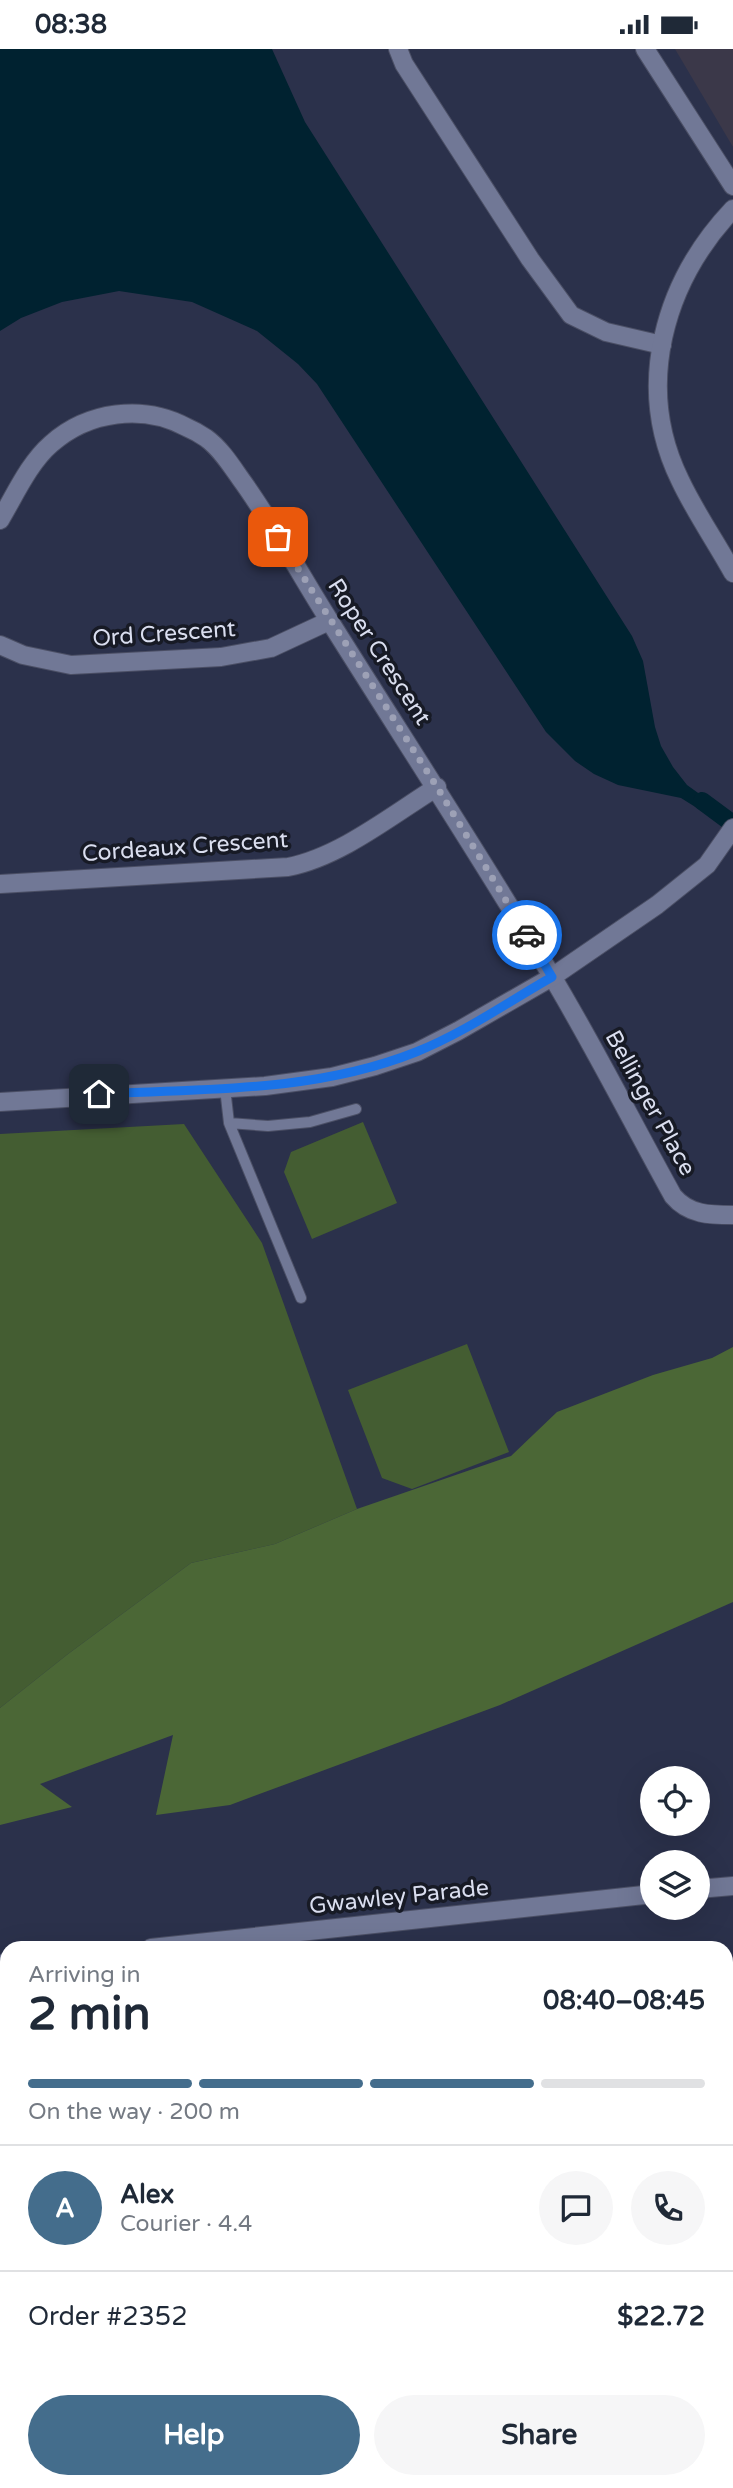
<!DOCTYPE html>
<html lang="en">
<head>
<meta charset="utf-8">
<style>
	body { margin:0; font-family:"Varela Round",sans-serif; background:#f6f6f7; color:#1f2937; height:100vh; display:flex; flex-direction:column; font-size:26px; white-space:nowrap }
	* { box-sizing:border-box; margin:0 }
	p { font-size:23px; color:#747a83 }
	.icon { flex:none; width:38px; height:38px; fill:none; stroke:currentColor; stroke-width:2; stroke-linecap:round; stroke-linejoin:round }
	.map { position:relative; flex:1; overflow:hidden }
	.side { position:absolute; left:0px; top:1892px; width:733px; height:548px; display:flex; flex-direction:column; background:#fff; border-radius:21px 21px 0 0; box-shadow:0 7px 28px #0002 }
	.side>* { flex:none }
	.buttons { position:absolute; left:640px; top:1717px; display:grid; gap:14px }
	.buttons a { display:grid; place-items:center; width:70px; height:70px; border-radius:50%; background:#fff; box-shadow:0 7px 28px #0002; font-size:35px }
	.pin { position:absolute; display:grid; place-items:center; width:60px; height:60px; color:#fff; margin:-30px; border-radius:14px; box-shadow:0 4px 10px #0006 }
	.courier { position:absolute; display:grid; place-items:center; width:70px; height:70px; margin:-35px; border:5px solid #1a73e8; border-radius:50%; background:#fff; color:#222; box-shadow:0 2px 9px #0007 }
	.headline em { font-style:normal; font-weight:700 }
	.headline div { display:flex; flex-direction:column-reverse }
	.headline { display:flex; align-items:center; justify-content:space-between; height:119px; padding:0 28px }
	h1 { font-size:46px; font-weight:700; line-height:52px }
	.bar { display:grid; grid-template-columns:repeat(4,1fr); gap:10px 7px; align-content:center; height:84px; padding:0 28px }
	.bar i { height:9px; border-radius:5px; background:#e0e1e3 }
	.bar .current { background:#446d8c }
	.bar p { grid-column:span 4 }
	.line { display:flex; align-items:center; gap:18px; padding:0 28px; border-top:2px solid #e0e1e3 }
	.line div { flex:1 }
	.round { display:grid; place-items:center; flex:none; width:74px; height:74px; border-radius:37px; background:#f6f6f7 }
	.action { display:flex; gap:14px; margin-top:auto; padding:14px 28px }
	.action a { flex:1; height:80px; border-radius:42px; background:#446d8c; color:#fff; font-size:28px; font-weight:700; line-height:80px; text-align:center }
	.action a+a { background:#f6f6f7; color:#1f2937 }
	.status { display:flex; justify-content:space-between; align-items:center; height:49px; padding:0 35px; background:#fff; direction:ltr }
	.status svg { height:19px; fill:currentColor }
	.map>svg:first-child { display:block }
</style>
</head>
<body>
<div class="status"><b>08:38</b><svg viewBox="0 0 49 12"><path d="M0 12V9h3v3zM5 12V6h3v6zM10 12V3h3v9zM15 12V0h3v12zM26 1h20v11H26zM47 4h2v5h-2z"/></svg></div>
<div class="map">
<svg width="733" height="2439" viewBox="0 0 733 2439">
	<rect width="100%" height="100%" fill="#2b314b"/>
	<!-- commercial -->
	<path fill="#3b3849" d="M 675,0 L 733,0 L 733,98 Z"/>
	<!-- green -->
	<path fill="#445d32" d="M 363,1073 L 397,1154 L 312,1190 L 284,1123 L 291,1103 Z
		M 184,1075 L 262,1194 L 357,1460 L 275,1495 L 191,1514 L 68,1605 L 0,1659 L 0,1085 Z
		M 467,1295 L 509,1403 L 412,1440 L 382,1429 L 348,1341 Z
		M 733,1985 L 733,2064 L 726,2065 L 726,1986 Z
		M 7,2061 L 7,2141 L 0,2141 L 0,2062 Z"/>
	<!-- forest -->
	<path fill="#4b6736" d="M 733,1298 L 733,1553 L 500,1656 L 230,1756 L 156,1766 L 173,1686 L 40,1735 L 72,1758 L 0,1776 L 0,1659 L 68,1605 L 191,1514 L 275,1495 L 357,1460 L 511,1407 L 557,1363 L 653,1326 L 712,1309 Z"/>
	<!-- water -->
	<path fill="#002230" d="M 0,0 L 272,0 L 305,73 L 632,587 L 643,612 L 655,678 L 661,697 L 673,718 L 687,736 L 722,761 L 716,771 L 681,749 L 618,736 L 594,725 L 575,712 L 546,683 L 317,335 L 298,315 L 257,282 L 192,253 L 119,242 L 62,253 L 21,269 L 0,282 Z"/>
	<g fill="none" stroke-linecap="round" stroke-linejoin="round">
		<!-- canal -->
		<path stroke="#002230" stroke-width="18" d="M 702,752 L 733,775"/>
		<defs>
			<path id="lane" d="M 225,1039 L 229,1074 L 301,1249
				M 229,1074 L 268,1077 L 310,1073 L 356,1060"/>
			<path id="street" d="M 398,0 L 404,15 L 530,210 L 571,266 L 606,283 L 662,296
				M 645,0 L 733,137
				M 0,471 C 15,446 29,414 51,395 C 88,362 143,355 186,378 C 193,381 200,385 206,389 C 220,399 231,416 240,429 C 273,474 299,524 329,571 C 403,689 479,805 550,924 C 594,997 632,1073 673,1147 C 689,1166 710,1166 733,1166
				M 0,596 L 23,606 L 71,616 L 221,608 L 271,599 L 329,572
				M 0,835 L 288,818 C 340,808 392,766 437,738
				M 698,1840 L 733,1837
				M 151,1899 L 653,1845
				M 0,1915 L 7,1914
				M 250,2439 L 251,2432
				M 540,2439 L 541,2432"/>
			<path id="secondary" d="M 733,160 C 664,233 634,337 680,431 C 695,463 716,493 733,524
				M 0,1053 L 265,1037 L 332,1028 L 375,1017 L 417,1003 L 458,982 L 552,928 L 657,856 L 707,816 L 733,779
				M 726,2210 L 733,2209
				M 0,2285 L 7,2284"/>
		</defs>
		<!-- lane casing -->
		<use href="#lane" stroke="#4b4f65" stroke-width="12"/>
		<!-- street casing -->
		<use href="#street" stroke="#4b4f65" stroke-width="20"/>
		<!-- secondary casing -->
		<use href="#secondary" stroke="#4b4f65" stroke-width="20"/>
		<!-- lane -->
		<use href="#lane" stroke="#717896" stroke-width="10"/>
		<!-- street -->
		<use href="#street" stroke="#717896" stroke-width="18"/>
		<!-- secondary -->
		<use href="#secondary" stroke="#717896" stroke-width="18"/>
	</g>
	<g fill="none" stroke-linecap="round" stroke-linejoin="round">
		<!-- done -->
		<path stroke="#9da1b6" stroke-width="7" stroke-dasharray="0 12.6" d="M 278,488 L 437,738 L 527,886"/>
		<!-- route -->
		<path stroke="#1a73e8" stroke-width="9" d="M 99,1045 C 205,1040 316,1043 416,1003 C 464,984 508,953 552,928 L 527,886"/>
	</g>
	<g text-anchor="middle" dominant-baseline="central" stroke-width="7" stroke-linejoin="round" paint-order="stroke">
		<!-- street labels -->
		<g font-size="23" fill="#dadeef" stroke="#171a25">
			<text transform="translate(164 585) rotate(-4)">Ord Crescent</text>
			<text transform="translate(379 603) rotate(57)">Roper Crescent</text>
			<text transform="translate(185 798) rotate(-4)">Cordeaux Crescent</text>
			<text transform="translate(650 1054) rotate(61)">Bellinger Place</text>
			<text transform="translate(399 1848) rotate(-6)">Gwawley Parade</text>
		</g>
	</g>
</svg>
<div class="buttons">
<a><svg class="icon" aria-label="locate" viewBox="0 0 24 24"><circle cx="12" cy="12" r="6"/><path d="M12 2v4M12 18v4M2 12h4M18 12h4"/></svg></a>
<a><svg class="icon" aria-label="layers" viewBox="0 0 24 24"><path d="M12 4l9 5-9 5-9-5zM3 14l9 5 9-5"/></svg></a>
</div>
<div class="pin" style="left:278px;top:488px;background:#ea580c"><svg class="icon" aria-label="bag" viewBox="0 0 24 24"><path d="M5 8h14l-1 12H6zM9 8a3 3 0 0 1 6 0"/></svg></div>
<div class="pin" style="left:99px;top:1045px;background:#1f2937"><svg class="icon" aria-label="home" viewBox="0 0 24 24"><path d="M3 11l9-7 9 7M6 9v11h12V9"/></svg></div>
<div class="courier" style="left:527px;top:886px"><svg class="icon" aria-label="car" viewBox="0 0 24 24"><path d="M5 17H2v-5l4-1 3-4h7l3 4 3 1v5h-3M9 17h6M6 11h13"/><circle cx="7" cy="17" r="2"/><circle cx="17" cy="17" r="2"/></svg></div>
<section class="side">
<div class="headline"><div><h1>2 min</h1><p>Arriving in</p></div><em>08:40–08:45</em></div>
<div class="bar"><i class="current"></i><i class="current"></i><i class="current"></i><i></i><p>On the way · 200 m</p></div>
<div class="line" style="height:126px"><b class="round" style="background:#446d8c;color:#fff">A</b><div><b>Alex</b><p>Courier · 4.4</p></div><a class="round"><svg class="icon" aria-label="chat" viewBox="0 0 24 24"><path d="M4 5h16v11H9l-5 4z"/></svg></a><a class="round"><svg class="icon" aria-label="phone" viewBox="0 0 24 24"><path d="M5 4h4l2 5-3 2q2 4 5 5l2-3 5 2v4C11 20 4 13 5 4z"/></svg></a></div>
<div class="line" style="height:91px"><div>Order #2352</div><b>$22.72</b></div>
<div class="action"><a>Help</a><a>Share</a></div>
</section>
</div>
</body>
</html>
